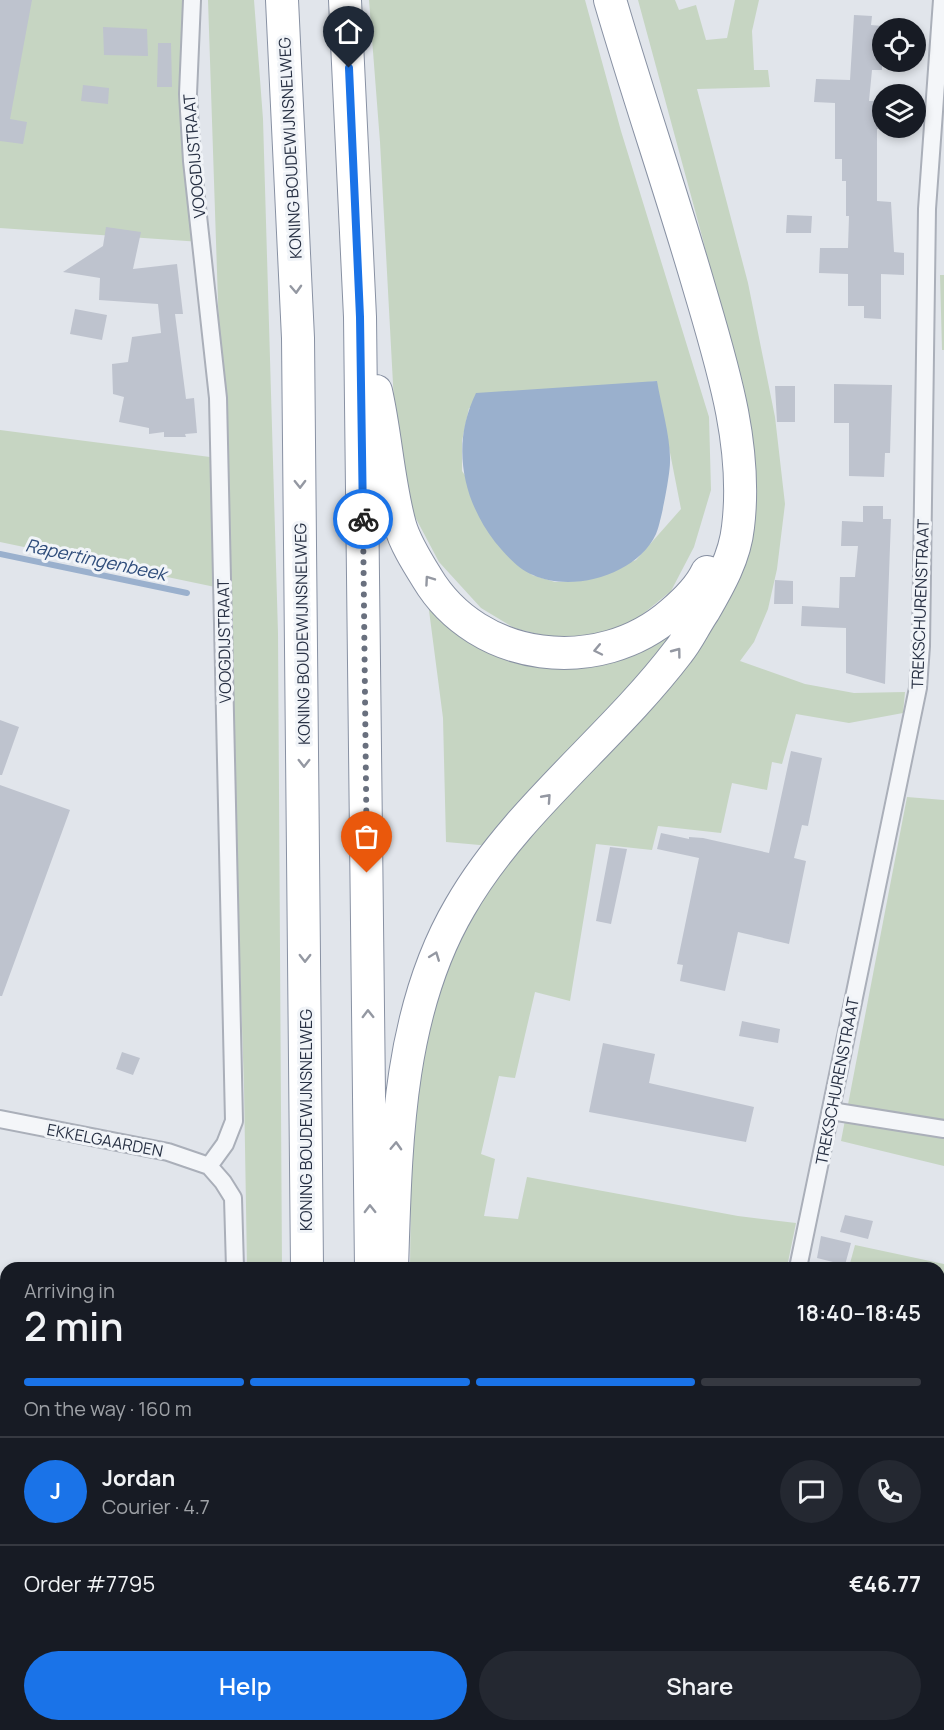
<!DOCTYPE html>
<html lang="en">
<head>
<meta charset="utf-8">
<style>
	body { margin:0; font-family:Manrope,sans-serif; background:#242831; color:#f1f3f6; height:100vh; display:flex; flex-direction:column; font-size:22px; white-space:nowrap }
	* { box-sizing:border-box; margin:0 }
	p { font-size:20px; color:#9ea1a6 }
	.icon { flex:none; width:33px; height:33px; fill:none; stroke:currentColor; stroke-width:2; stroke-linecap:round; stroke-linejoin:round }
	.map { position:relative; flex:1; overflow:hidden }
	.sheet { position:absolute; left:0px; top:1262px; width:945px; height:470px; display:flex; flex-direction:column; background:#171b24; border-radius:18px 18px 0 0; box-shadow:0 3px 9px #0003 }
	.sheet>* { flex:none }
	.tools { position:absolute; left:872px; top:18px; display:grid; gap:12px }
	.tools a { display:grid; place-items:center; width:54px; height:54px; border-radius:50%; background:#171b24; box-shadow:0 3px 9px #0003; font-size:30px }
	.pin { position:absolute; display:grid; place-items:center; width:51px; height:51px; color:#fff; margin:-62px -26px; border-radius:50% 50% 50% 0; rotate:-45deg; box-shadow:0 0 6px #0007 }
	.pin .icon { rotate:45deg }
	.courier { position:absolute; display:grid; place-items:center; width:60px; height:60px; margin:-30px; border:4px solid #1a73e8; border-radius:50%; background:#fff; color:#222; box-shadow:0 2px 8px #0007 }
	.head em { font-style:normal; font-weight:600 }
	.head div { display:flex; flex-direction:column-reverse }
	.head { display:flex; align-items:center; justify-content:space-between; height:102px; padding:0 24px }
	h1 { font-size:39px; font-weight:600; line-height:45px }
	.bar { display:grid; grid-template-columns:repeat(4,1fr); gap:9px 6px; align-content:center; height:72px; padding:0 24px }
	.bar i { height:8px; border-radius:4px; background:#363941 }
	.bar .selected { background:#1a73e8 }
	.bar p { grid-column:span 4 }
	.line { display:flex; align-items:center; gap:15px; padding:0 24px; border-top:2px solid #363941 }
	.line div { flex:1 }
	.round { display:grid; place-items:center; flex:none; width:63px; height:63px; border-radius:32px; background:#242831 }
	.primary-button { display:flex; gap:12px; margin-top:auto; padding:12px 24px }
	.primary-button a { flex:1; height:69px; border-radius:36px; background:#1a73e8; color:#fff; font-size:24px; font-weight:600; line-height:69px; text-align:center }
	.primary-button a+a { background:#242831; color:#f1f3f6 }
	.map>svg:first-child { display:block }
</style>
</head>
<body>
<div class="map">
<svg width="944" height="1730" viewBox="0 0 944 1730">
	<rect width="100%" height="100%" fill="#e1e5eb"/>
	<!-- green -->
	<path fill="#c6d5c2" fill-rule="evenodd" d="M 18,0 L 187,0 L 201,242 L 0,228 L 0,83 Z
		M 208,0 L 254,0 L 263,119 L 278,633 L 282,1267 L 247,1267 L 244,1087 Z
		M 369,0 L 585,0 L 621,131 L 709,417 L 711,490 L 694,547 L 671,591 L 633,622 L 597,636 L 549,637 L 514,628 L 481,608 L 439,562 L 413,513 L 395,421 L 380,142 ZM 656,381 L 681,509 L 636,560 L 580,581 L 555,582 L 532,575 L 462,471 L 462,441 L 469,408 Z
		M 638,0 L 675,0 L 679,10 L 696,5 L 706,40 L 727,38 L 735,0 L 759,0 L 752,31 L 754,70 L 768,70 L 770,87 L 697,89 L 748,283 L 775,417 L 785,504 L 777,569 L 768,609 L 754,642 L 740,661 L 805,684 L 854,693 L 905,692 L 903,713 L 849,723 L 796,714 L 782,764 L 772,762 L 767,790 L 732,783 L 721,833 L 658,826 L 652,850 L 596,844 L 570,1001 L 535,992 L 515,1078 L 499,1076 L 481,1154 L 495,1159 L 484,1216 L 518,1219 L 527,1177 L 738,1216 L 796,1223 L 787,1267 L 410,1268 L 412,1098 L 446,960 L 492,878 L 733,578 L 741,398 L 703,240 Z
		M 940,275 L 944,275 L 944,350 L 942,350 Z
		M 0,430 L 210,457 L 215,587 L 0,542 Z
		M 427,595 L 508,655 L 683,625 L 491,846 L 446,842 L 443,718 Z
		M 907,797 L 944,800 L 944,1166 L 841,1141 Z
		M 855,1245 L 944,1264 L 944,1359 L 939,1381 L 939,1268 L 849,1267 Z
		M 939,1387 L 944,1389 L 944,1644 L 939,1644 Z
		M 403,1725 L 722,1725 L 722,1730 L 403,1730 Z"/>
	<!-- water -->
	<path fill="#9ab0cd" d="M 657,381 C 661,405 671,439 670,462 C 670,475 661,523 656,534 C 637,575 572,593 533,575 C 518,569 505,554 495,542 C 462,499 451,444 476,393 Z"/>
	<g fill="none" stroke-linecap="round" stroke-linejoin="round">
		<!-- stream -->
		<path stroke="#9ab0cd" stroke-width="6" d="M 0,554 L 187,593"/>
	</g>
	<!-- building -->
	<path fill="#bec3ce" d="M 0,0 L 32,0 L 10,119 L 27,122 L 23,144 L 0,141 Z
		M 854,15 L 872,16 L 871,25 L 882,26 L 882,70 L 872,70 L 869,101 L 881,101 L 882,104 L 882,124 L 880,129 L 877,129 L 877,201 L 891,202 L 894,252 L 904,253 L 904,275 L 881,274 L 881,319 L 864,318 L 864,306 L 848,306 L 848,274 L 819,273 L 820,248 L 848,248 L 849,216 L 846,216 L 846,181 L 842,181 L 842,159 L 835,159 L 835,103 L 814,102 L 816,79 L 850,80 Z
		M 103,27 L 147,29 L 148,56 L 104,55 Z
		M 158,43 L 171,43 L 172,87 L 157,87 Z
		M 83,85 L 109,88 L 108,104 L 81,101 Z
		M 787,215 L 812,216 L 811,233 L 786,233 Z
		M 106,227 L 141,232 L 133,269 L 177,264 L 183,314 L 175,314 L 186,399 L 194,398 L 197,433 L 185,434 L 186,437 L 164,437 L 164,432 L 149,434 L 149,428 L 119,422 L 124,397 L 113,394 L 112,364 L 128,362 L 132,337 L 161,333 L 158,304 L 99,300 L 100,278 L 63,272 L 103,246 Z
		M 75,309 L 107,315 L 102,340 L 70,334 Z
		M 834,384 L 892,385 L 890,453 L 885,453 L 884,477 L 849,476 L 849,423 L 834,423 Z
		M 775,386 L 795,386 L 795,422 L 777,422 Z
		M 863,506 L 883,506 L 883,519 L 891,519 L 885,684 L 846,673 L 846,628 L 801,626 L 802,606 L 839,608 L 840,577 L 855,577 L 858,546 L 841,546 L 842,521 L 863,522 Z
		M 775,580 L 793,581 L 793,604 L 774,604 Z
		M 0,720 L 19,727 L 2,775 L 0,775 Z
		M 791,751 L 822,758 L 808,826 L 802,825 L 794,858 L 806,861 L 789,944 L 738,932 L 725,991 L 680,981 L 683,965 L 677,964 L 699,858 L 657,849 L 661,833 L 689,839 L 689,837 L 703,838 L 769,853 Z
		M 0,785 L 70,810 L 2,996 L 0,996 Z
		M 610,847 L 627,849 L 611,924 L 596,921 Z
		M 742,1021 L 780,1029 L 778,1043 L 739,1036 Z
		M 603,1043 L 655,1054 L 649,1083 L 754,1107 L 746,1142 L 589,1112 Z
		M 122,1052 L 140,1058 L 133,1075 L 116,1069 Z
		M 845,1215 L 873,1221 L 868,1239 L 840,1232 Z
		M 821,1236 L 851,1243 L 845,1265 L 817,1258 Z"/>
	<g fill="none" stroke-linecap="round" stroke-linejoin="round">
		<defs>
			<path id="minor" d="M 192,0 L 188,94 L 192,161 L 218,398 L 234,1121 L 225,1144 L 209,1166
				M 831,1111 L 944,1129
				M 0,1119 L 168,1152 L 209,1166 L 223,1182 L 233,1198 L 235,1268
				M 798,1268 L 918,688 L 921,646 L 927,209 L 942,0
				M 243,1725 L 243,1730
				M 734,1730 L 734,1725"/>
			<path id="motorway" d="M 282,0 L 298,338 L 307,1268
				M 345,0 L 360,317 L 371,1268
				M 376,391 C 386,435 388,481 400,525 C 405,543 417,562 427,578 C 478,663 599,677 672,613 C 685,602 700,587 707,572
				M 392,1268 C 396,1147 397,1014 460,907 C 515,811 611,740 678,652 C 688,640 695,624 704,611 C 719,585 735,557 738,527 C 748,446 722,365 699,287 C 671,191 638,96 610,0
				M 311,1725 L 311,1730
				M 374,1725 L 374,1730"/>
		</defs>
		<!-- minor casing -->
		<use href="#minor" stroke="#aaafb9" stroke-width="20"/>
		<!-- motorway casing -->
		<use href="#motorway" stroke="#8891a3" stroke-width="34"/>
		<!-- minor -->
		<use href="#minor" stroke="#f4f6f9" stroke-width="16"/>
		<!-- motorway -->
		<use href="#motorway" stroke="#fff" stroke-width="32"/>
	</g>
	<!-- one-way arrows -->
	<defs><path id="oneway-chevron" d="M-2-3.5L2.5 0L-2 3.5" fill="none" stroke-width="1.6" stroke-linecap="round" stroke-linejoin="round" transform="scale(1.5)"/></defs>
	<g stroke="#9498a2">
		<use href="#oneway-chevron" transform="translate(296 289) rotate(87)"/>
		<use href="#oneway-chevron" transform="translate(300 484) rotate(89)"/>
		<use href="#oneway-chevron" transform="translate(429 580) rotate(-125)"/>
		<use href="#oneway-chevron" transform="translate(598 650) rotate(168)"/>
		<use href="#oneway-chevron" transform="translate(677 652) rotate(-53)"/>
		<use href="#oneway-chevron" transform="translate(304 763) rotate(90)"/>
		<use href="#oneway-chevron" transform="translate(547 798) rotate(-48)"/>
		<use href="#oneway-chevron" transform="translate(435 956) rotate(-69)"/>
		<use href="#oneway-chevron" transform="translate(305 958) rotate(90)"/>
		<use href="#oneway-chevron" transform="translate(368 1014) rotate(-91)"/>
		<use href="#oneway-chevron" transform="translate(396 1146) rotate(-88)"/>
		<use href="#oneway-chevron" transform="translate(370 1209) rotate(-91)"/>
	</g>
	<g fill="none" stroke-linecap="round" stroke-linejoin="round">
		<!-- done -->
		<path stroke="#69707e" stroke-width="6" stroke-dasharray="0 10.8" d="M 363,519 L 367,873"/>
		<!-- route -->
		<path stroke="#1a73e8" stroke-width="8" d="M 349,68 L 360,317 L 363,519"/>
	</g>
	<g text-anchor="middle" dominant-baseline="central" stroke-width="6" stroke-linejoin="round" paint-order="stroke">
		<!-- street labels -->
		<g font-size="16" fill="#283144" stroke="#f1f4f8">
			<text transform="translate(290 148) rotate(-93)">KONING BOUDEWIJNSNELWEG</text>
			<text transform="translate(194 156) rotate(-95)">VOOGDIJSTRAAT</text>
			<text transform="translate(920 604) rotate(-88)">TREKSCHURENSTRAAT</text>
			<text transform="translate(302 634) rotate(-91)">KONING BOUDEWIJNSNELWEG</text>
			<text transform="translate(224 641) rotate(-91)">VOOGDIJSTRAAT</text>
			<text transform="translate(837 1081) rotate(-79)">TREKSCHURENSTRAAT</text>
			<text transform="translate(306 1120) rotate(-90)">KONING BOUDEWIJNSNELWEG</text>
			<text transform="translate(105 1140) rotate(11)">EKKELGAARDEN</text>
		</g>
		<!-- water labels -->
		<g font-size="18" font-style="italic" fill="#2f4d7b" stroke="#f1f4f8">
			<text transform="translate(96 559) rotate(12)">Rapertingenbeek</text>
		</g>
	</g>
</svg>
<div class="tools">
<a><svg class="icon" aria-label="locate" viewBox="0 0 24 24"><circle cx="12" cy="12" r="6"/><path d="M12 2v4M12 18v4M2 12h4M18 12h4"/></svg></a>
<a><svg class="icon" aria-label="layers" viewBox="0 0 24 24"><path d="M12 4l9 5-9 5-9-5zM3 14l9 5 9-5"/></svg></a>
</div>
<div class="pin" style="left:367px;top:873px;background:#ea580c"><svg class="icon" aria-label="bag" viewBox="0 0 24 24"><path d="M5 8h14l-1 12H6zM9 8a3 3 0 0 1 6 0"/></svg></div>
<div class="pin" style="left:349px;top:68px;background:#1f2937"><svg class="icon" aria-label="home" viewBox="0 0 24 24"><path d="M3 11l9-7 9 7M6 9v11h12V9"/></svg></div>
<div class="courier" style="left:363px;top:519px"><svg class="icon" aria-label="bike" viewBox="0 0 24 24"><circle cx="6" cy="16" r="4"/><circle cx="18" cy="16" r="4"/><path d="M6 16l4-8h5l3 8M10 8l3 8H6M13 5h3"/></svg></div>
<section class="sheet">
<div class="head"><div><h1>2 min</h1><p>Arriving in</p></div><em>18:40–18:45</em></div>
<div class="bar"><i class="selected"></i><i class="selected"></i><i class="selected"></i><i></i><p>On the way · 160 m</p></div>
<div class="line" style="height:108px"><b class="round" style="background:#1a73e8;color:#fff">J</b><div><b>Jordan</b><p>Courier · 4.7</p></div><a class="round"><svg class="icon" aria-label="chat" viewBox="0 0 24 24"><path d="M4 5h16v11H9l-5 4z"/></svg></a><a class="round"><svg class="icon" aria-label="phone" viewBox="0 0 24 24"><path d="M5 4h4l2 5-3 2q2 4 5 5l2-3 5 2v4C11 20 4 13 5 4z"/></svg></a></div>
<div class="line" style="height:78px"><div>Order #7795</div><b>€46.77</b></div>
<div class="primary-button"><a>Help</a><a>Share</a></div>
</section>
</div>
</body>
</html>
